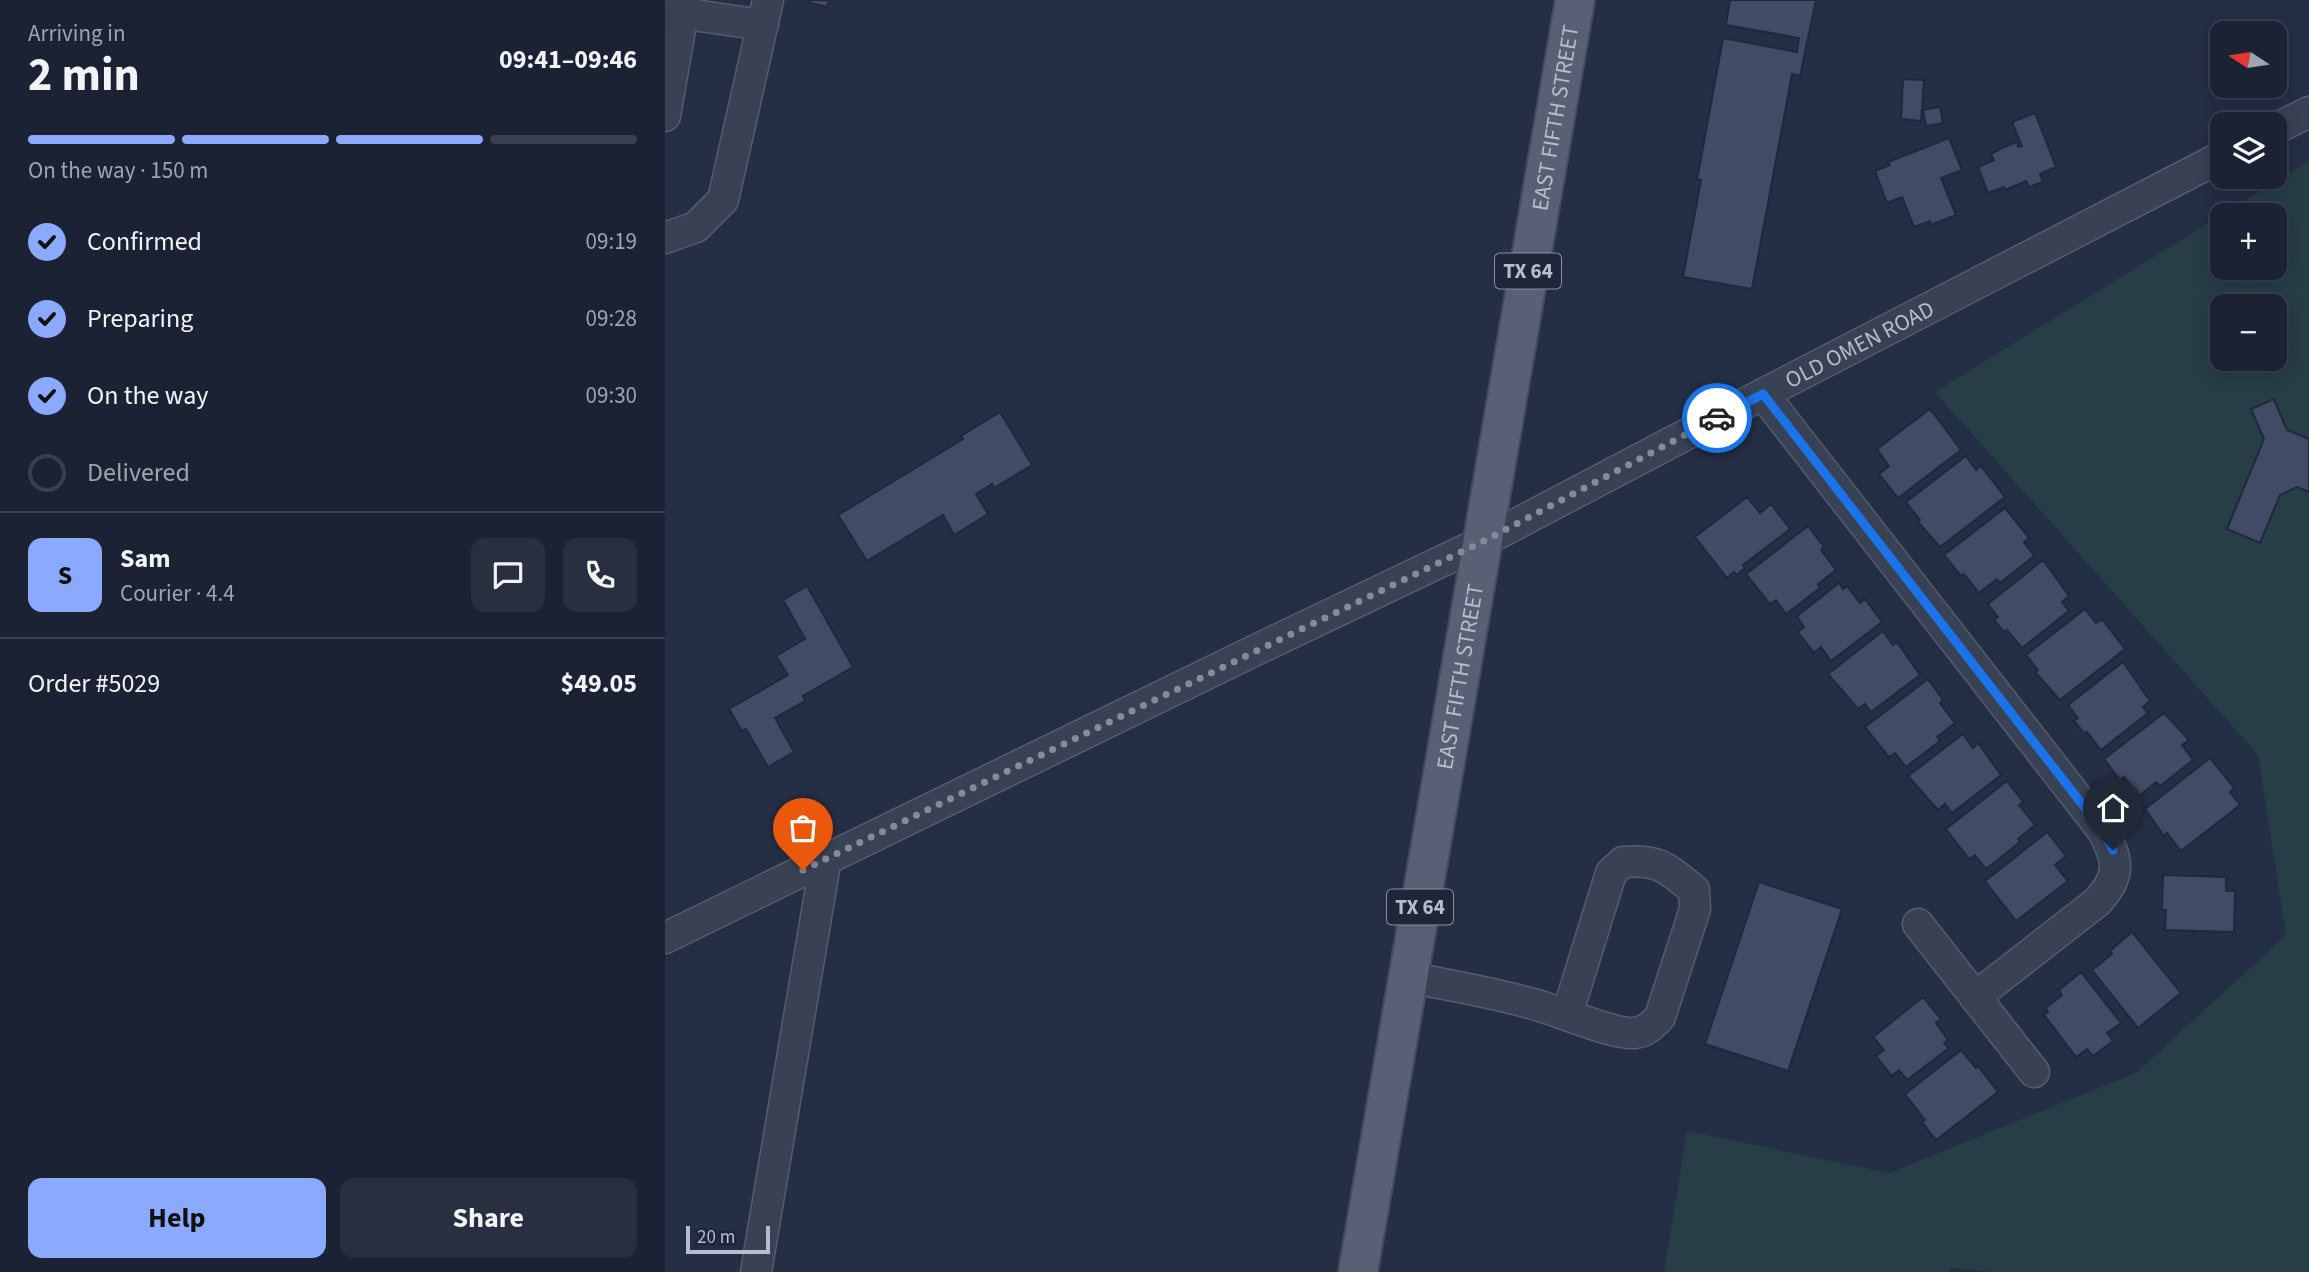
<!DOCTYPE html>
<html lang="en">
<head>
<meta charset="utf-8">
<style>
	body { margin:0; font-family:"Source Sans 3",sans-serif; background:#282f40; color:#f1f3f6; height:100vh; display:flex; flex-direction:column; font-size:26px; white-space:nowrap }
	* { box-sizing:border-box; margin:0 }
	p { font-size:23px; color:#a0a4ac }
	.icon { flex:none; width:38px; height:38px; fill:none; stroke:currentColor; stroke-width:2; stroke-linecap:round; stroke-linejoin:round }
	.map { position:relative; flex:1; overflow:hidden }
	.sheet { display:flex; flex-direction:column; background:#1b2234; width:665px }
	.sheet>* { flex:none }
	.needle { width:46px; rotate:282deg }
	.fabs { position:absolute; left:1545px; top:21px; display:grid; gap:14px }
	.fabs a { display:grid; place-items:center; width:77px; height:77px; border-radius:14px; background:#1b2234; box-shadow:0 4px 18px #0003,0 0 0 2px #393f4f; font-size:35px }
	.scale { position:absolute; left:21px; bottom:18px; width:84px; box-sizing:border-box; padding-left:7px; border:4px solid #b7bdce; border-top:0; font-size:19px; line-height:24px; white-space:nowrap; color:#b7bdce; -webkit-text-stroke:5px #1e263a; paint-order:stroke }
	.pin { position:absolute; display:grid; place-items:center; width:60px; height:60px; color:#fff; margin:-72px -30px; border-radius:50% 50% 50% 0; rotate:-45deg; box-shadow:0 0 7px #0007 }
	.pin .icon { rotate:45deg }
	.courier { position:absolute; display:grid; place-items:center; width:70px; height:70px; margin:-35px; border:5px solid #1a73e8; border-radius:50%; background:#fff; color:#222; box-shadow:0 2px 9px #0007 }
	.overview em { font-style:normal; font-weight:700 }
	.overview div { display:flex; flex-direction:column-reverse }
	.overview { display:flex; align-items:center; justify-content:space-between; height:119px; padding:0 28px }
	h1 { font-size:46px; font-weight:700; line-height:52px }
	.bar { display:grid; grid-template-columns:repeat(4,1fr); gap:10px 7px; align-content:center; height:84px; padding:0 28px }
	.bar i { height:9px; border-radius:5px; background:#393f4f }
	.bar .selected { background:#8aa9ff }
	.bar p { grid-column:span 4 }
	.line { display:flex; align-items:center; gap:18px; padding:0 28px; border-top:2px solid #393f4f }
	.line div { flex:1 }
	.round { display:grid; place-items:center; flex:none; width:74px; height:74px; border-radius:14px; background:#282f40 }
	ol { padding:0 28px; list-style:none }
	li { display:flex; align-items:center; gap:21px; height:77px }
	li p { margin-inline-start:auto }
	li .icon { padding:7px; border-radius:50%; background:#8aa9ff; color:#111; stroke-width:4 }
	li:last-child { color:#a0a4ac }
	li i { width:38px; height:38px; border:4px solid #393f4f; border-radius:50% }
	.button { display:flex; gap:14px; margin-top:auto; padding:14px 28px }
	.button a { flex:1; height:80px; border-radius:14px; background:#8aa9ff; color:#111; font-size:28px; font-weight:700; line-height:80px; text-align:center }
	.button a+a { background:#282f40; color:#f1f3f6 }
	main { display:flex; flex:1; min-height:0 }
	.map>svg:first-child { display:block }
</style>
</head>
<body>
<main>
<section class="sheet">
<div class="overview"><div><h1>2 min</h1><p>Arriving in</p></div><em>09:41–09:46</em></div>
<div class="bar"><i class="selected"></i><i class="selected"></i><i class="selected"></i><i></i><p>On the way · 150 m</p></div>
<ol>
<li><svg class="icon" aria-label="check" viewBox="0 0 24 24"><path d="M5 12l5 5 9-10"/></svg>Confirmed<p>09:19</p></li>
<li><svg class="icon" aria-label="check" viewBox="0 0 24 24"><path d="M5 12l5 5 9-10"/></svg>Preparing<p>09:28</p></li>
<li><svg class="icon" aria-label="check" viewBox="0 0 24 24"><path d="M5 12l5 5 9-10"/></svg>On the way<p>09:30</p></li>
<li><i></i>Delivered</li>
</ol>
<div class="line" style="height:126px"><b class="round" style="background:#8aa9ff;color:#111">S</b><div><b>Sam</b><p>Courier · 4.4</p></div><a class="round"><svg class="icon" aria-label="chat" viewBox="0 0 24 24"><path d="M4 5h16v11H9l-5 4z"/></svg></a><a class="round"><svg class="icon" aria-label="phone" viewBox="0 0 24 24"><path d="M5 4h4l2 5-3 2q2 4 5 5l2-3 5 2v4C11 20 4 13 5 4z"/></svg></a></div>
<div class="line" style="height:91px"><div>Order #5029</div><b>$49.05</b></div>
<div class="button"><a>Help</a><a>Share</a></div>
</section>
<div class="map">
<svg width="1644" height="1272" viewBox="0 0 1644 1272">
	<rect width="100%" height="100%" fill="#242e45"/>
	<!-- green -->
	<path fill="#273e46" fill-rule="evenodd" d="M 1644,161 L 1644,1272 L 1329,1272 L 1286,1268 L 1284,1272 L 999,1272 L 1022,1131 L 1224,1173 L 1471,1073 L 1621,935 L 1593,755 L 1270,392 ZM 1558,215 L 1610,215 L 1610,268 L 1558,268 ZM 1558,306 L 1610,306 L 1610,359 L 1558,359 Z"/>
	<!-- building -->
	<path fill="#414b65" stroke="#20283c" stroke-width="2" d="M 146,0 L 164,0 L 162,7 L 145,3 Z
		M 1065,0 L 1151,0 L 1135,76 L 1127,74 L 1087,289 L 1018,277 L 1036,180 L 1032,180 L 1058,38 L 1132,52 L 1134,38 L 1061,25 Z
		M 1238,79 L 1259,80 L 1256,121 L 1236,119 Z
		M 1275,107 L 1278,123 L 1261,126 L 1258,110 Z
		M 1370,113 L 1391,167 L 1375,174 L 1378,182 L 1364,187 L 1361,181 L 1340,190 L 1339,187 L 1323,193 L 1313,167 L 1329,160 L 1326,154 L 1337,148 L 1352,142 L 1353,147 L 1357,146 L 1347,122 Z
		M 1284,138 L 1297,170 L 1276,178 L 1291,215 L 1266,225 L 1265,221 L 1249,227 L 1237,197 L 1222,203 L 1210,171 L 1225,165 L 1223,162 Z
		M 1609,399 L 1622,430 L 1644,439 L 1644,492 L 1632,487 L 1615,495 L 1595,543 L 1562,529 L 1599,439 L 1586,409 Z
		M 1265,409 L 1296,450 L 1233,498 L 1214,474 L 1224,466 L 1212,449 Z
		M 335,412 L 367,465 L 329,488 L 327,484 L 311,494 L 323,514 L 289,535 L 278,515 L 202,561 L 173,515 L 298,439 L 296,436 Z
		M 1301,456 L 1311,470 L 1316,466 L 1340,497 L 1275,547 L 1253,522 L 1255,520 L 1241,502 Z
		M 1082,497 L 1095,513 L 1106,504 L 1125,529 L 1078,565 L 1080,568 L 1072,575 L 1069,572 L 1062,578 L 1030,537 Z
		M 1340,508 L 1364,538 L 1359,542 L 1369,556 L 1335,583 L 1332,579 L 1314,593 L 1299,574 L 1296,576 L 1279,555 Z
		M 1143,526 L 1159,547 L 1156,550 L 1171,570 L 1153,584 L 1155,588 L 1121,614 L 1111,600 L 1105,604 L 1081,574 Z
		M 1378,560 L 1404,596 L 1397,602 L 1404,611 L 1357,648 L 1342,630 L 1339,632 L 1329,620 L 1333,617 L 1323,604 Z
		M 1174,583 L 1178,589 L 1182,586 L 1195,603 L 1200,599 L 1217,622 L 1166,661 L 1156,647 L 1149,653 L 1133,632 L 1139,627 L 1132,616 Z
		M 142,586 L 188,667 L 138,696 L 140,701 L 110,718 L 129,752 L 103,767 L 81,729 L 77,731 L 64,709 L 123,675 L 111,656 L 140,639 L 118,600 Z
		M 1420,609 L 1431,623 L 1437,619 L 1460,649 L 1395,700 L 1370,672 L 1373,670 L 1361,655 Z
		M 1218,631 L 1228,645 L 1232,642 L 1255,675 L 1206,712 L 1200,704 L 1193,709 L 1163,674 Z
		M 1458,662 L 1485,701 L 1478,707 L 1483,713 L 1436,750 L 1422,732 L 1419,733 L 1409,721 L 1413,718 L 1403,705 Z
		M 1263,679 L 1278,700 L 1275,703 L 1290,723 L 1272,737 L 1275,741 L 1241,767 L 1230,753 L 1224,757 L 1200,727 Z
		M 1499,713 L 1524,740 L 1517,745 L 1528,760 L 1495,786 L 1491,782 L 1474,796 L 1459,777 L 1455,780 L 1439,759 Z
		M 1298,734 L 1308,748 L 1313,743 L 1336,775 L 1287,813 L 1280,804 L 1273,810 L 1243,776 Z
		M 1545,758 L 1569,788 L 1565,792 L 1575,805 L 1516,851 L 1502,833 L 1499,836 L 1480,809 Z
		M 1342,781 L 1358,802 L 1354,805 L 1370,825 L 1353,839 L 1355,842 L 1321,869 L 1310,855 L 1304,859 L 1281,829 Z
		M 1382,832 L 1401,856 L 1390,865 L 1403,881 L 1351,921 L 1320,881 Z
		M 1498,875 L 1561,877 L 1561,891 L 1570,891 L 1569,932 L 1500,930 L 1501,910 L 1497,910 Z
		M 1094,882 L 1177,909 L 1123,1071 L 1040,1044 Z
		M 1467,932 L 1516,993 L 1473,1028 L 1427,970 L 1447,954 L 1445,951 Z
		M 1416,972 L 1456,1023 L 1442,1033 L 1448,1041 L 1428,1056 L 1422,1049 L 1411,1057 L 1379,1015 L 1383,1012 L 1381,1008 L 1397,995 L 1394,990 Z
		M 1258,997 L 1276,1019 L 1271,1023 L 1283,1040 L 1279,1043 L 1284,1048 L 1242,1080 L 1234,1070 L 1227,1076 L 1211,1056 L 1219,1050 L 1208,1037 Z
		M 1296,1050 L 1311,1068 L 1313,1066 L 1333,1092 L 1271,1140 L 1257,1122 L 1260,1120 L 1240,1094 Z"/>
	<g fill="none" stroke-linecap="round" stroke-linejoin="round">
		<defs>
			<g id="minor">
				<path d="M 0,11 L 98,25"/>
				<path d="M 0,116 L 20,0"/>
				<path d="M 1610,129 L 1644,112"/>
				<path d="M 0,238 L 31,227 L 58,200 L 103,0"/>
				<path d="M 1098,394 L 1438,831 C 1454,862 1456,876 1432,902 L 1310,997"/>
				<path d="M 1253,924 L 1369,1072"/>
				<path id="s1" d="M 0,938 L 597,647 L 817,542 L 1098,394 L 1558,156"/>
				<path d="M 743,977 C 787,986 832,993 875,1006 C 896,1012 950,1035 969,1033 C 981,1032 987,1025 995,1017 L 1030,909 L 1029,890 C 1002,868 994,859 958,862 L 946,873 L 902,1015"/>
				<path d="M 91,1272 L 161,858"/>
			</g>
			<g id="major">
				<path id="s2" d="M 693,1272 L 910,0"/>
			</g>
		</defs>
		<!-- minor casing -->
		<use href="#minor" stroke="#555c6e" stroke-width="33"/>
		<!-- major casing -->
		<use href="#major" stroke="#434a5d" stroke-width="42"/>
		<!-- minor -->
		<use href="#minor" stroke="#394154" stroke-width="30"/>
		<!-- major -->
		<use href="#major" stroke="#576074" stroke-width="38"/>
	</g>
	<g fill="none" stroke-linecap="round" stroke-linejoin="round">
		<!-- done -->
		<path stroke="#848b9e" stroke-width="7" stroke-dasharray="0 12.6" d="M 138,870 L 817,542 L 1052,418"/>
		<!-- route -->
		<path stroke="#1a73e8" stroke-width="9" d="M 1052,418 L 1098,394 L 1438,831 L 1448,850"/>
	</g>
	<g text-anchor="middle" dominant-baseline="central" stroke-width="5" stroke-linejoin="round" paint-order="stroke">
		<!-- shield labels -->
		<g fill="#1e263a" stroke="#8990a2" stroke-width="2">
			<rect x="830" y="253.5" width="66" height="35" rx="5"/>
			<rect x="722" y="889.5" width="66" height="35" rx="5"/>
		</g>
		<g font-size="21" font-weight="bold" fill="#b7bdce">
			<text x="863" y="271">TX 64</text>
			<text x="755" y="907">TX 64</text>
		</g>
		<!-- street labels -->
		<g font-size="23" fill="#b7bdce" stroke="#1e263a">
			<text stroke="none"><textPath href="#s2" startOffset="1171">EAST FIFTH STREET</textPath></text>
			<text stroke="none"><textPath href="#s1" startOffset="1334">OLD OMEN ROAD</textPath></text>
			<text stroke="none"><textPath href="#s2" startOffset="604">EAST FIFTH STREET</textPath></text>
		</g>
	</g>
</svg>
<div class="fabs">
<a><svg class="needle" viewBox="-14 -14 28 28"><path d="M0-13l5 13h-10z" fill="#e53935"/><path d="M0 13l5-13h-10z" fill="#a0a4ac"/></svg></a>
<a><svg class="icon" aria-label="layers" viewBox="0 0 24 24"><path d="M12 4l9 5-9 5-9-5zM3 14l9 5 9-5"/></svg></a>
<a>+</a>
<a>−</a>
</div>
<div class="scale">20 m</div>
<div class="pin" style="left:138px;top:870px;background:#ea580c"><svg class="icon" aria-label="bag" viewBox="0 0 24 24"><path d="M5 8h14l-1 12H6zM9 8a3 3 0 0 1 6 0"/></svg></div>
<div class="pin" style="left:1448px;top:850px;background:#1f2937"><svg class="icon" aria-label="home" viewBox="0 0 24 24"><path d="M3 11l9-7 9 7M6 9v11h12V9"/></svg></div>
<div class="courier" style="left:1052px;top:418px"><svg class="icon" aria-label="car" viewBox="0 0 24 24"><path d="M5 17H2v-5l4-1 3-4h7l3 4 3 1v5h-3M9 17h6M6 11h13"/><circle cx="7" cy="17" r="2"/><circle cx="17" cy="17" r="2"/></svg></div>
</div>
</main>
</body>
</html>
